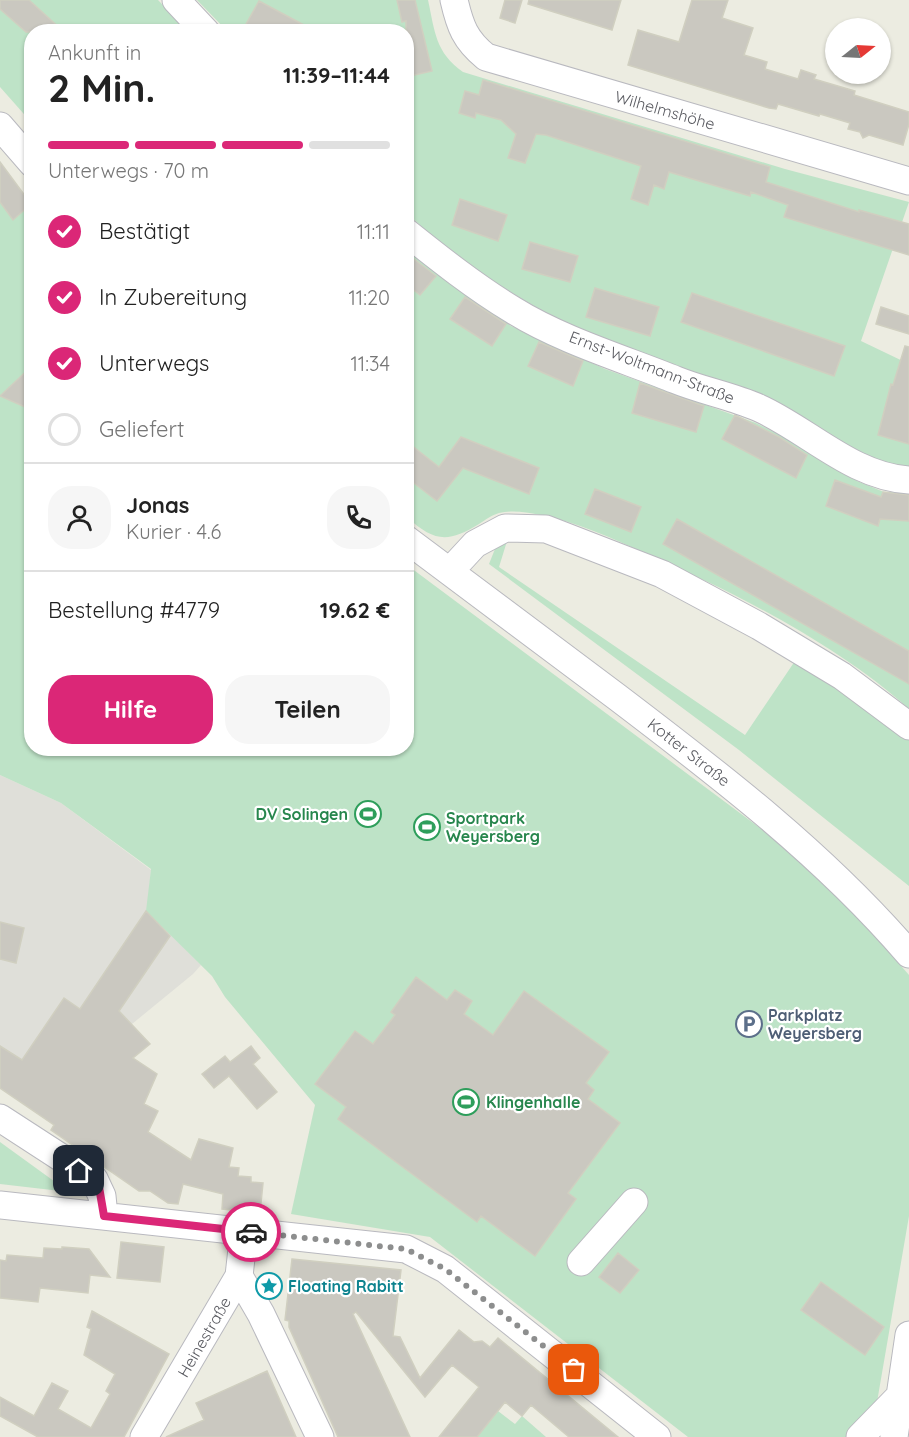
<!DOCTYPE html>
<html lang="de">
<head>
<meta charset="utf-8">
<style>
	body { margin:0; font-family:Quicksand,sans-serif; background:#f6f6f6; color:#222; height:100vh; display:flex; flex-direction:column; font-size:22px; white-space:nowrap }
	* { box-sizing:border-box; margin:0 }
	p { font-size:20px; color:#767676 }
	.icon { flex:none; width:33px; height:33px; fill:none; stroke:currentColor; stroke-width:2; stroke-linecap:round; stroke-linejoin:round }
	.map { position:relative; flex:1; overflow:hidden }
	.panel { position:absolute; left:24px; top:24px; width:390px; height:732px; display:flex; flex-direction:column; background:#fff; border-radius:24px; box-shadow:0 2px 4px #0004 }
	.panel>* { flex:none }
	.needle { width:39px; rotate:72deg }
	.tools { position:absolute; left:825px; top:18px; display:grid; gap:12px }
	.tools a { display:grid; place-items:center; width:66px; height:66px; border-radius:50%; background:#fff; box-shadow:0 2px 4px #0004; font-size:30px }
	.pin { position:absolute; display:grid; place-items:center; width:51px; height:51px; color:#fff; margin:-26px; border-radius:12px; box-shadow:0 3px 9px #0006 }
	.courier { position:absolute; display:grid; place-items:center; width:60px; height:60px; margin:-30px; border:4px solid #db2777; border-radius:50%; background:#fff; color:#222; box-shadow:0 2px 8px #0007 }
	.head em { font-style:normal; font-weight:800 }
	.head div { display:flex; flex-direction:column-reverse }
	.head { display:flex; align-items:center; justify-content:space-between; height:102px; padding:0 24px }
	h1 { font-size:39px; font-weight:800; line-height:45px }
	.bar { display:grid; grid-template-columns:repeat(4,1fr); gap:9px 6px; align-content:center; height:72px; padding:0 24px }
	.bar i { height:8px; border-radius:4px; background:#e0e0e0 }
	.bar .selected { background:#db2777 }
	.bar p { grid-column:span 4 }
	.line { display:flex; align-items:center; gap:15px; padding:0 24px; border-top:2px solid #e0e0e0 }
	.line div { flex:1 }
	.round { display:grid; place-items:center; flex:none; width:63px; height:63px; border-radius:24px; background:#f6f6f6 }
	ol { padding:0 24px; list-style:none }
	li { display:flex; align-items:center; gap:18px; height:66px }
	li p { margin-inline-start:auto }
	li .icon { padding:6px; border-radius:50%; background:#db2777; color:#fff; stroke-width:4 }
	li:last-child { color:#767676 }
	li i { width:33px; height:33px; border:3px solid #e0e0e0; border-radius:50% }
	.primary-button { display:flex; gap:12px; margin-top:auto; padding:12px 24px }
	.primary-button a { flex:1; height:69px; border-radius:24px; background:#db2777; color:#fff; font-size:24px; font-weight:800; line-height:69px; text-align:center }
	.primary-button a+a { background:#f6f6f6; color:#222 }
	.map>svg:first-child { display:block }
</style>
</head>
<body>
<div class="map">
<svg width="909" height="1437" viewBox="0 0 909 1437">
	<rect width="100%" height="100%" fill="#ecece1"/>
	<!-- industrial -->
	<path fill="#dfdfd9" d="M 0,775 L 61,803 L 151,870 L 147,911 L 201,965 L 193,974 L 110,1042 L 0,1088 Z"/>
	<!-- green -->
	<path fill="#bee3c7" d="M 0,0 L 158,0 L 188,31 L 32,32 L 31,122 L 0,87 Z
		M 197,0 L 428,0 C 435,32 435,52 463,72 L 785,169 L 909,202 L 861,341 L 909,364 L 909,470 L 879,464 L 755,392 L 672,367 L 557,320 L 456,259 L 407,213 L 406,32 L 227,31 Z
		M 0,162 L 31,204 L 32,748 L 406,748 L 407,565 L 791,851 L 839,895 L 909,975 L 909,1216 L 871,1437 L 688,1437 L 430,1237 L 291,1214 L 315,1105 L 225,997 L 212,976 L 146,911 L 151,869 L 61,803 L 0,775 Z
		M 407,246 L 443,277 L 511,326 L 605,369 L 756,423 L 810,450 L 857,481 L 884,492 L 909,493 L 909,709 C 838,645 734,592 647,554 C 612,538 577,522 540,515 C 525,512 513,510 499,513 C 492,515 485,520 479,524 C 448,543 434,542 407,517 Z
		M 508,538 L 499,567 L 745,735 L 797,658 L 909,738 L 909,886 L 739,750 L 489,564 L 497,544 Z
		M 0,1142 L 69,1192 L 0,1184 Z
		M 498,1411 L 515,1424 L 522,1416 L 546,1437 L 477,1437 Z"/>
	<!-- building -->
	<path fill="#cac8c0" stroke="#d0cfc0" stroke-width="1.5" d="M 0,0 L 29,0 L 64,32 L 26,32 L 0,9 Z
		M 397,0 L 415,0 L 432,71 L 406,77 L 406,21 L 402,22 Z
		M 505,0 L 522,0 L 515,23 L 500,18 Z
		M 529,0 L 621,0 L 612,30 L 528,4 Z
		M 692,0 L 728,0 L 722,18 L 753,28 L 744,55 L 767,62 L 765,69 L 798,79 L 801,70 L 816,75 L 814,79 L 855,91 L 854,95 L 909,112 L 909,124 L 903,145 L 869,135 L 863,138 L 860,132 L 848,129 L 850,123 L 820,114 L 819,116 L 778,104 L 776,109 L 769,108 L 628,65 L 638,30 L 679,42 Z
		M 259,1 L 317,32 L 256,32 L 245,26 Z
		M 483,80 L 770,167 L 766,182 L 859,212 L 859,210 L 909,224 L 909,255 L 784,217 L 788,205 L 751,192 L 750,196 L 669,172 L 664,189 L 654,185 L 648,205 L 631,199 L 641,166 L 546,135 L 536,134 L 525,163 L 508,158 L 516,134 L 501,120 L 476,113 L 475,118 L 459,113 L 465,91 L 479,95 Z
		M 0,162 L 31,204 L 13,220 L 0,202 Z
		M 460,199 L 507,215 L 498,241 L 452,225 Z
		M 530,242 L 578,256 L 570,282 L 522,269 Z
		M 406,253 L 436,276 L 420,295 L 406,284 Z
		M 595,288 L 659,307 L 650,336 L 586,317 Z
		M 692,293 L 845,346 L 834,376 L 681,322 Z
		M 465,297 L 506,324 L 492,346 L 450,319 Z
		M 881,307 L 909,316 L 909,334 L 876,324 Z
		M 539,342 L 583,361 L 573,386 L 528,366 Z
		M 905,346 L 909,347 L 909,444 L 878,435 L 891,384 L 893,385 Z
		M 32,366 L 32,410 L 0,396 Z
		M 640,383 L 704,406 L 696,432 L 632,413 Z
		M 735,415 L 779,437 L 807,455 L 796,478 L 722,439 Z
		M 461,437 L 539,468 L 529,494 L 463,468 L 437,501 L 406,477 L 406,441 L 439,467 Z
		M 835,480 L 881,497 L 883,492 L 909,495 L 909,521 L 880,519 L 878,526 L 826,506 Z
		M 595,489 L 641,507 L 631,532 L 585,514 Z
		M 677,519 L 909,651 L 909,684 L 663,544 Z
		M 146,911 L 170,936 L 119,1011 L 150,1044 L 133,1058 L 157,1074 L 144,1104 L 158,1111 L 148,1132 L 191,1160 L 199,1139 L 233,1148 L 229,1167 L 239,1168 L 238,1176 L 251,1177 L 251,1182 L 263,1183 L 260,1213 L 222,1209 L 223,1194 L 183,1184 L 178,1204 L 168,1203 L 150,1191 L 139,1191 L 51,1130 L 54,1125 L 0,1088 L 0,1046 L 22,1060 L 64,998 L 80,1009 Z
		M 0,922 L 24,928 L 16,963 L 0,959 Z
		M 416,977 L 447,1000 L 455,990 L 472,1001 L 464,1014 L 493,1035 L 524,991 L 609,1052 L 586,1083 L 594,1090 L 588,1099 L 620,1123 L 568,1193 L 576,1199 L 535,1256 L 481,1216 L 477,1222 L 338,1119 L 346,1107 L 315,1084 L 355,1031 L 373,1044 L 395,1015 L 391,1012 Z
		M 251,1046 L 260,1058 L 253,1064 L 277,1092 L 257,1109 L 229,1076 L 214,1088 L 202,1074 L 225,1056 L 230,1062 Z
		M 121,1242 L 164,1247 L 160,1282 L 117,1278 Z
		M 62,1247 L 89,1249 L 110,1277 L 90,1275 L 88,1293 L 40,1288 L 38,1302 L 0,1298 L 0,1260 L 6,1261 L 7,1255 L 43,1258 L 44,1248 L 62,1249 Z
		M 618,1253 L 639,1270 L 620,1293 L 599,1277 Z
		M 292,1259 L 401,1270 L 393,1336 L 400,1337 L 420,1378 L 459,1330 L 474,1342 L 482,1341 L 490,1347 L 498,1338 L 618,1437 L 569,1437 L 531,1405 L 522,1416 L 505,1402 L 477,1437 L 439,1437 L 479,1387 L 452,1365 L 425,1397 L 356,1312 L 353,1314 L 410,1437 L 338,1437 L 289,1327 L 289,1321 L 285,1320 Z
		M 821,1282 L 884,1327 L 865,1355 L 801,1310 Z
		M 92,1311 L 169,1354 L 124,1437 L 38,1437 L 0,1416 L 0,1397 L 34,1416 L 52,1383 L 68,1391 L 58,1409 L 91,1428 L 110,1394 L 106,1391 L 115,1374 L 84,1355 L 91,1329 L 87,1327 Z
		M 267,1371 L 296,1437 L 166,1437 L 204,1420 L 196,1403 Z"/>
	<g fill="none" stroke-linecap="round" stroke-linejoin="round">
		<defs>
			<path id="minor" d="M 176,0 L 206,32
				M 454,0 C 460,26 465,40 486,57 L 909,181
				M 0,126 L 32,163
				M 406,232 C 441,260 475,287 513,310 C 561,340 624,359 676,380 C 703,391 732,396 759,408 C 808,430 853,477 909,480
				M 406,539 C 477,592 547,645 617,697 C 721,776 824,855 909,954
				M 450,571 L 475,544 L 505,528 L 546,529 L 662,574 L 759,626 L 842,676 L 909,726
				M 0,1118 L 94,1179 L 102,1196 L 104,1216
				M 0,1205 L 406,1249 L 445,1269 L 657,1437
				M 581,1262 L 634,1202
				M 239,1276 L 261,1314 L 320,1437
				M 144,1437 L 239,1276 L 244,1231
				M 860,1437 L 899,1397
				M 894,1437 L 909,1335"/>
		</defs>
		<!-- minor casing -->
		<use href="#minor" stroke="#b9b9bf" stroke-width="29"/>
		<!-- minor -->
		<use href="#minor" stroke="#fff" stroke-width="27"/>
	</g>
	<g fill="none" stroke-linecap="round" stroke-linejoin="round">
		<!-- done -->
		<path stroke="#8d8e8e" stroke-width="6" stroke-dasharray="0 10.8" d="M 251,1232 L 406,1249 L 445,1269 L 574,1370"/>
		<!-- route -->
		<path stroke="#db2777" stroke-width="8" d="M 79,1171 L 99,1187 L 104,1216 L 251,1232"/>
	</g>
	<!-- icons -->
	<defs>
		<symbol id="stadium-ring" viewBox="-11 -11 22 22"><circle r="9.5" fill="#fff" stroke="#2e9e5b" stroke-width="1.5"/><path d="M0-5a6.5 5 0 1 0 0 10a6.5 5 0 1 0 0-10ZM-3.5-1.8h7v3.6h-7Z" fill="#2e9e5b"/></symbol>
		<symbol id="parking-ring" viewBox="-11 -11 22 22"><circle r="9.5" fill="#fff" stroke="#5c6f8a" stroke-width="1.5"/><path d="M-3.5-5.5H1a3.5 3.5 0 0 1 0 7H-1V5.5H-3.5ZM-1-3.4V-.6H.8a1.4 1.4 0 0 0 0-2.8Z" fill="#5c6f8a"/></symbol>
		<symbol id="sight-ring" viewBox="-11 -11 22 22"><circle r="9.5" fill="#fff" stroke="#0f9aa8" stroke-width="1.5"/><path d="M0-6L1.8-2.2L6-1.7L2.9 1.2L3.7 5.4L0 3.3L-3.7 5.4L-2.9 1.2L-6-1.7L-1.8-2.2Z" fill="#0f9aa8"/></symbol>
	</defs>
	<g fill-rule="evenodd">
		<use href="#stadium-ring" x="353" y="799" width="30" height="30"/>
		<use href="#stadium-ring" x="412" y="812" width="30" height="30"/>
		<use href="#parking-ring" x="734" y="1009" width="30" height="30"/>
		<use href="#stadium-ring" x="451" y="1087" width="30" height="30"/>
		<use href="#sight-ring" x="254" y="1271" width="30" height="30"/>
	</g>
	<g text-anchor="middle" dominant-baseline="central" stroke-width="4.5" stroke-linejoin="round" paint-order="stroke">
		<!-- street labels -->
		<g font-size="16" fill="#5a5b61" stroke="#fff">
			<text transform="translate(665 110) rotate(16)">Wilhelmshöhe</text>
			<text transform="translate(652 367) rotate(21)">Ernst-Woltmann-Straße</text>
			<text transform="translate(689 752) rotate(38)">Kotter Straße</text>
			<text transform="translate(204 1337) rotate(-60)">Heinestraße</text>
		</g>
		<!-- leisure labels -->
		<g font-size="16" font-weight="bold" fill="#27864d" stroke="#fff" text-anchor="start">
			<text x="348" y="814" text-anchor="end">DV Solingen</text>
			<text x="446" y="818">Sportpark<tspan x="446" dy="18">Weyersberg</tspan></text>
			<text x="486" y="1102">Klingenhalle</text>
		</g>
		<!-- service labels -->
		<g font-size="16" font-weight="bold" fill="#4e5e75" stroke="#fff" text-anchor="start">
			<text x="768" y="1015">Parkplatz<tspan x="768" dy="18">Weyersberg</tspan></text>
		</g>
		<!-- culture labels -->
		<g font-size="16" font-weight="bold" fill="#0d838f" stroke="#fff" text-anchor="start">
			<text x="288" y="1286">Floating Rabitt</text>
		</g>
	</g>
</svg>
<div class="tools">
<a><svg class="needle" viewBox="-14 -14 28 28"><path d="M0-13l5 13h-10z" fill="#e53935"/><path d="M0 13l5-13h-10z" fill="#767676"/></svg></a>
</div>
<div class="pin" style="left:574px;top:1370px;background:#ea580c"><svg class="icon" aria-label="bag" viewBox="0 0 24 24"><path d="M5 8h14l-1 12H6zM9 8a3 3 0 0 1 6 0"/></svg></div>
<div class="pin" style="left:79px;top:1171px;background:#1f2937"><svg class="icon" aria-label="home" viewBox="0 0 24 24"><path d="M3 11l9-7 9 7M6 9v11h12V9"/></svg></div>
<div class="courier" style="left:251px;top:1232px"><svg class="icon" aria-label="car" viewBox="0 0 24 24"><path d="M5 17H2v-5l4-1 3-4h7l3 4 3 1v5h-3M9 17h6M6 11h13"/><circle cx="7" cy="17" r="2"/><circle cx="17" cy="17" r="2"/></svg></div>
<section class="panel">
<div class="head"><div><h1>2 Min.</h1><p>Ankunft in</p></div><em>11:39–11:44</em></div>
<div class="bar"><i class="selected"></i><i class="selected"></i><i class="selected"></i><i></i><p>Unterwegs · 70 m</p></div>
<ol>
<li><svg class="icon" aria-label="check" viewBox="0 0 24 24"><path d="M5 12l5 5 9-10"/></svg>Bestätigt<p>11:11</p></li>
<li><svg class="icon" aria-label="check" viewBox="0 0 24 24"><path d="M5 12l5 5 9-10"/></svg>In Zubereitung<p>11:20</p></li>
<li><svg class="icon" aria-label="check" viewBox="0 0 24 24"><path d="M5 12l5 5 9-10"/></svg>Unterwegs<p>11:34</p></li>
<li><i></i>Geliefert</li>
</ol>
<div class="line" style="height:108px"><a class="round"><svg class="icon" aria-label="person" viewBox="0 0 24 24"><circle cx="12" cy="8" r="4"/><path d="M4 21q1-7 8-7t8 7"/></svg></a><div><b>Jonas</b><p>Kurier · 4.6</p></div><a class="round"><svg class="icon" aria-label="phone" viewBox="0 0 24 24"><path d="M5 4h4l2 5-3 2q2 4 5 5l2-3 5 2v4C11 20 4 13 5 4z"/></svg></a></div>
<div class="line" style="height:78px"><div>Bestellung #4779</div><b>19.62 €</b></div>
<div class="primary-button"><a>Hilfe</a><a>Teilen</a></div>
</section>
</div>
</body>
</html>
